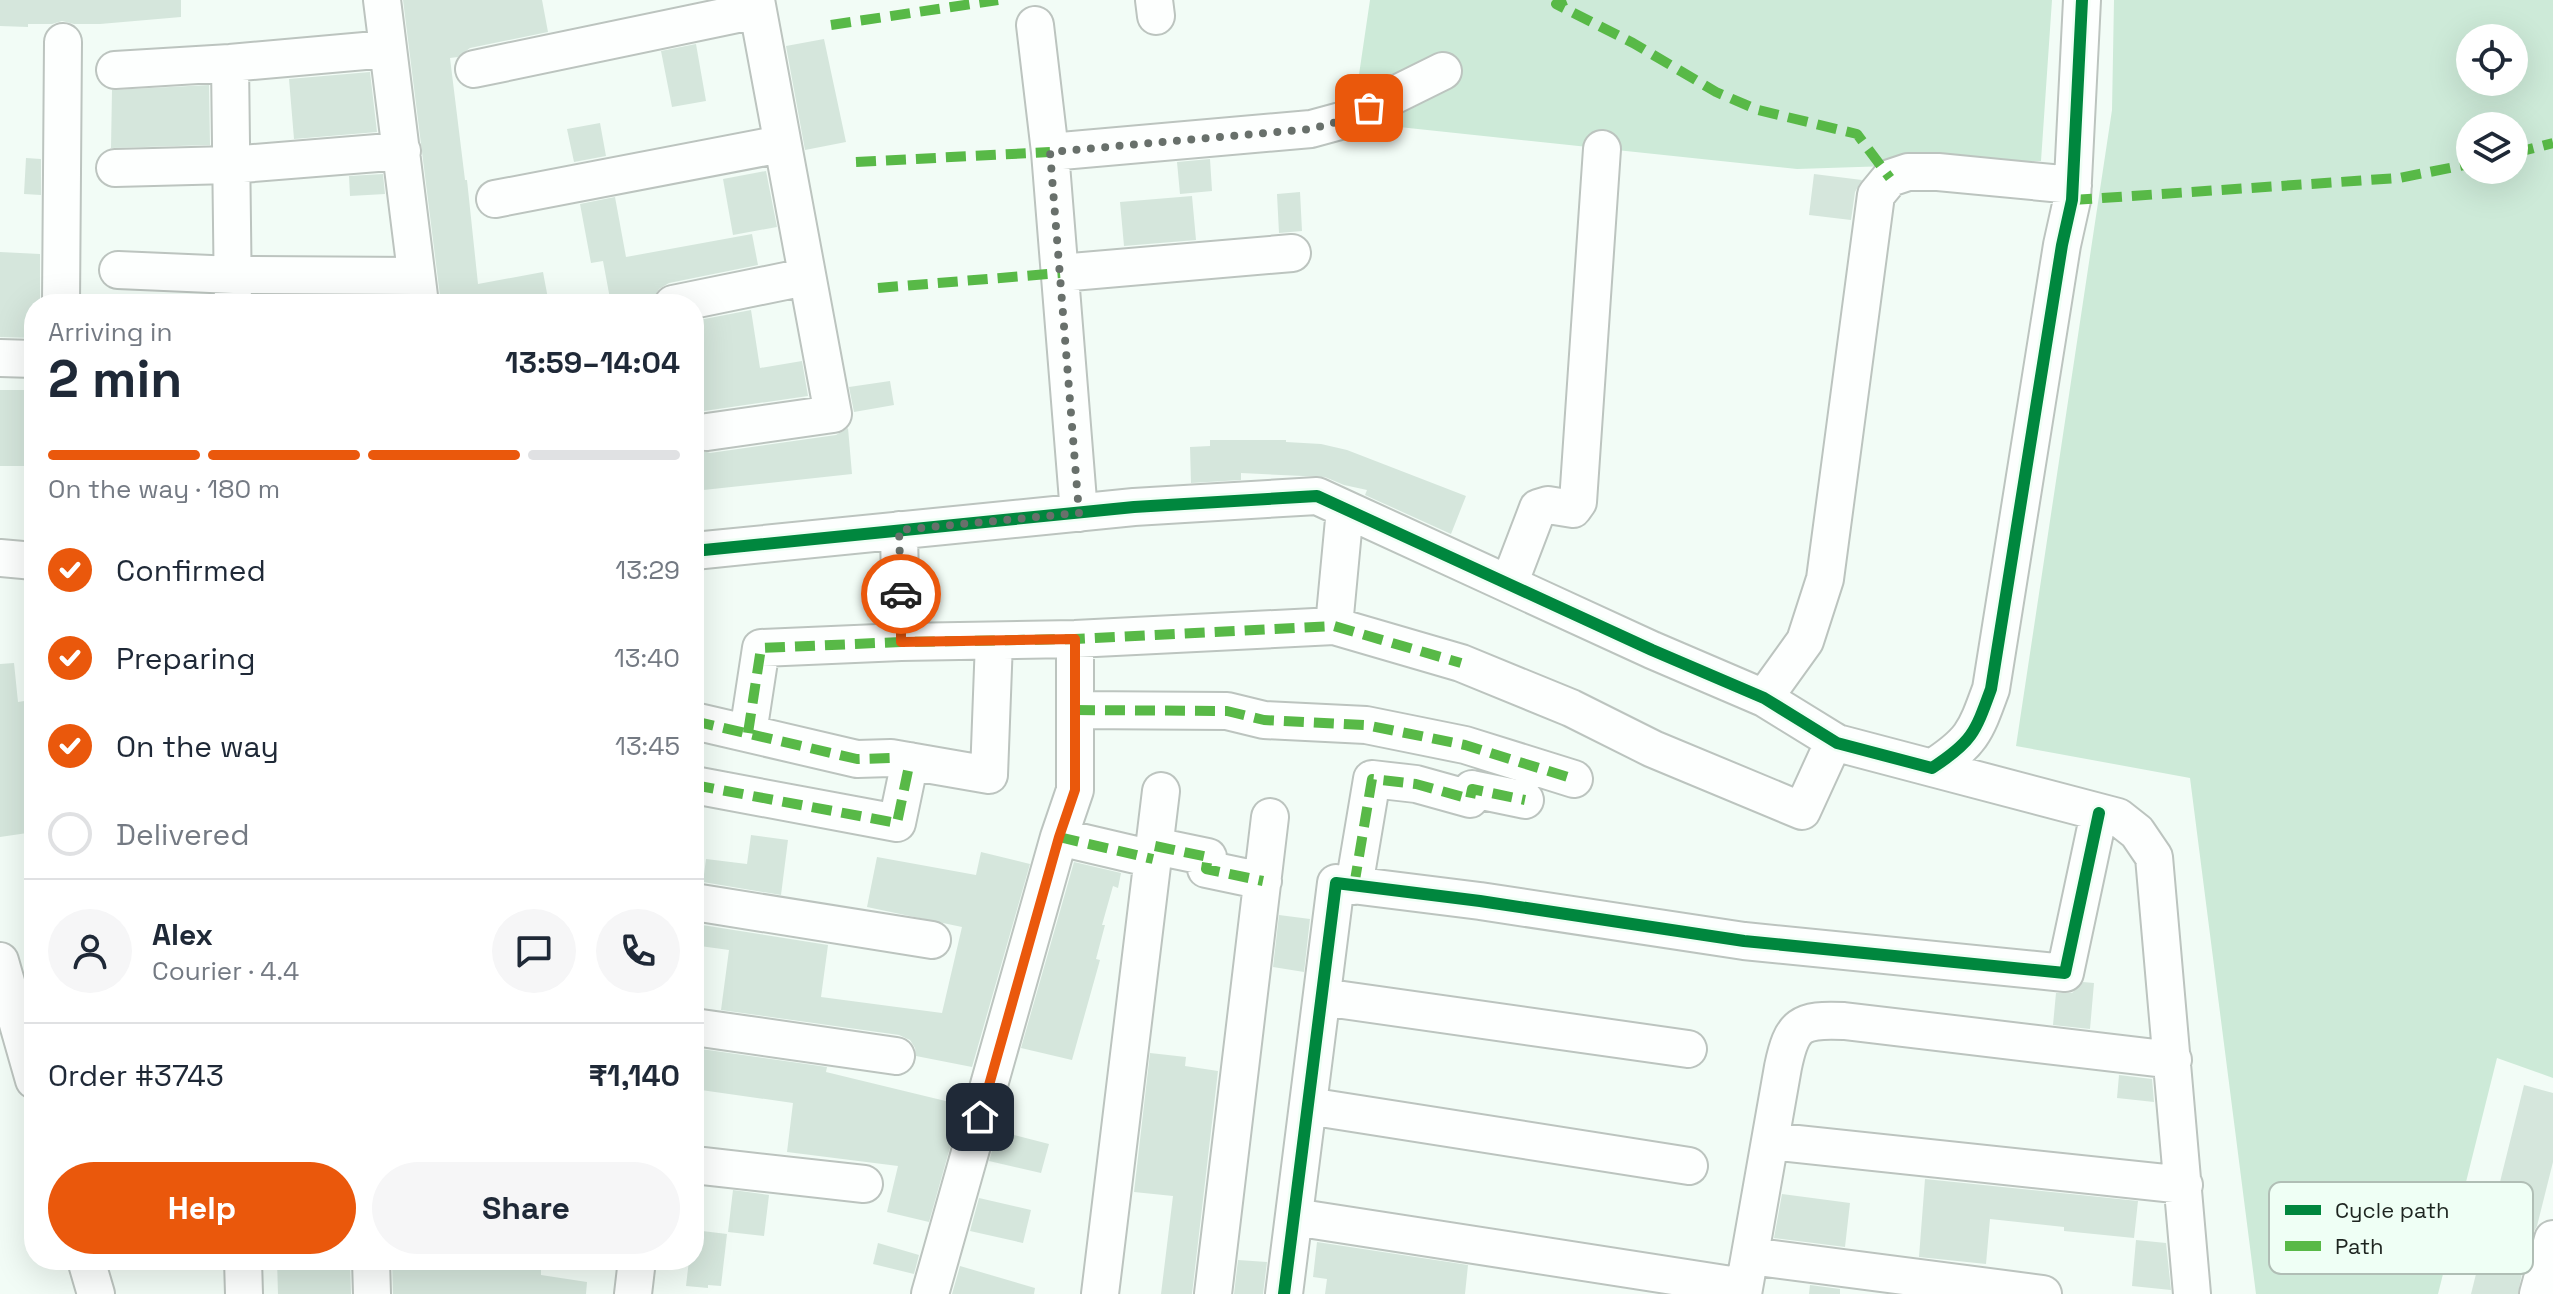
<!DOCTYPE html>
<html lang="en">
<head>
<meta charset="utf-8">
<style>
	body { margin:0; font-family:"Space Grotesk",sans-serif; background:#f6f6f7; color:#1f2937; height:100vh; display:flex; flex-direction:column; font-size:30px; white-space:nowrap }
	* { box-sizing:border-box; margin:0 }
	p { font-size:26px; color:#747a83 }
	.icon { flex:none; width:44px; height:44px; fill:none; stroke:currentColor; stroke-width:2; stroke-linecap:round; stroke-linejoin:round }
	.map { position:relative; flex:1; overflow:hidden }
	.drawer { position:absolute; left:24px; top:294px; width:680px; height:976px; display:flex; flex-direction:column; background:#fff; border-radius:32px; box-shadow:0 8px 32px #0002 }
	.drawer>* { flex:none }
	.buttons { position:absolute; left:2456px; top:24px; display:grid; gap:16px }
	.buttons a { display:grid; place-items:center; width:72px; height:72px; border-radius:50%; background:#fff; box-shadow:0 8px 32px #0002; font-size:40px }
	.pin { position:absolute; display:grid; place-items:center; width:68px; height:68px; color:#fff; margin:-34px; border-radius:16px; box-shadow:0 4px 12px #0006 }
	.courier { position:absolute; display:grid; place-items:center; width:80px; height:80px; margin:-40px; border:6px solid #ea580c; border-radius:50%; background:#fff; color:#222; box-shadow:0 2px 10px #0007 }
	.head em { font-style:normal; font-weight:700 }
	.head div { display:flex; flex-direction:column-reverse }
	.head { display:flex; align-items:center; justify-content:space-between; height:136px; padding:0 24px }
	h1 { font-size:52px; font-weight:700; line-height:60px }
	.bar { display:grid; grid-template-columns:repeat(4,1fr); gap:12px 8px; align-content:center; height:96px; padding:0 24px }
	.bar i { height:10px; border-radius:6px; background:#e0e1e3 }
	.bar .active { background:#ea580c }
	.bar p { grid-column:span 4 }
	.line { display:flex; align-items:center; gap:20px; padding:0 24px; border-top:2px solid #e0e1e3 }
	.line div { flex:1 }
	.round { display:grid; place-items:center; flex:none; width:84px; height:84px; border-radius:42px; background:#f6f6f7 }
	ol { padding:0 24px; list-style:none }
	li { display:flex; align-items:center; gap:24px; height:88px }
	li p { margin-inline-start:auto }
	li .icon { padding:8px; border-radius:50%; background:#ea580c; color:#fff; stroke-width:4 }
	li:last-child { color:#747a83 }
	li i { width:44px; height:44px; border:4px solid #e0e1e3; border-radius:50% }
	.primary-button { display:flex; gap:16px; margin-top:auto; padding:16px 24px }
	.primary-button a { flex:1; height:92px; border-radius:48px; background:#ea580c; color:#fff; font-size:32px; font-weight:700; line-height:92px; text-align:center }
	.primary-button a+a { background:#f6f6f7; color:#1f2937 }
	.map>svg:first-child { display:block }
</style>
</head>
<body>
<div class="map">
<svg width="2553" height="1294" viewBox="0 0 2553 1294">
	<rect width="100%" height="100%" fill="#f2fcf6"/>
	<!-- green -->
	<path fill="#cdead8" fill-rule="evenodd" d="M 1370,0 L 2052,0 L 2041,161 L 1797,169 L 1352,122 Z
		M 2114,0 L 2553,0 L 2553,1078 L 2497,1058 L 2438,1294 L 2256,1294 L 2190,778 L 2016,746 L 2112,110 ZM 2470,38 L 2514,38 L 2514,82 L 2470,82 ZM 2470,126 L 2514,126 L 2514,170 L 2470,170 Z"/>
	<!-- building -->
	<path fill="#d5e6dc" d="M 0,0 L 181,0 L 181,17 L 100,24 L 74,24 L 62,21 L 52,24 L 28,24 L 28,27 L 0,26 Z
		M 403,0 L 542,0 L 548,32 L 470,48 L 458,57 L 450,58 L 465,180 L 467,180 L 478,284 L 543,272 L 549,304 L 441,304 Z
		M 824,39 L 846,142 L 805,150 L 786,46 Z
		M 696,44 L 706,101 L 672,107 L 661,51 Z
		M 370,72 L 377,132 L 294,139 L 289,79 Z
		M 209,85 L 210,145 L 111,148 L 112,90 Z
		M 600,123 L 606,156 L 574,162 L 567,129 Z
		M 26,158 L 41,159 L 41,195 L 24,194 Z
		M 1210,159 L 1212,191 L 1180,194 L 1177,162 Z
		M 766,171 L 777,227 L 733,235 L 723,179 Z
		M 383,174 L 385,194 L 350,196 L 349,176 Z
		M 1814,174 L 1862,180 L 1855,192 L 1851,220 L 1809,215 Z
		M 1300,192 L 1302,231 L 1279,233 L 1277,194 Z
		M 1192,196 L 1196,240 L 1124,246 L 1120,202 Z
		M 615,197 L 626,257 L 752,234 L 758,265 L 669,283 L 659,289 L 653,299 L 611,304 L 603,261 L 591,263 L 580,204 Z
		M 0,252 L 40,254 L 40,304 L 34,304 L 34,338 L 0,337 Z
		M 751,310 L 760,368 L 802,361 L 808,396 L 704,411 L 694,416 L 694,321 Z
		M 890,381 L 894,405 L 854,412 L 849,387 Z
		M 0,390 L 34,390 L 34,466 L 0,466 Z
		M 848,428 L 852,474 L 694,491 L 694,448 L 710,453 L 836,435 Z
		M 1210,440 L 1286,440 L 1286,442 L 1321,444 L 1347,450 L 1466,496 L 1451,534 L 1365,495 L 1367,490 L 1344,485 L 1325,477 L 1241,473 L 1241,480 L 1191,483 L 1190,447 L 1210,446 Z
		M 14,663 L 18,702 L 31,700 L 34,723 L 34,832 L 0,837 L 0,664 Z
		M 751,835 L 788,840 L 781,895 L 703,882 L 706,859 L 747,864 Z
		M 981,852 L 1030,864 L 972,1067 L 916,1056 L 915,1048 L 910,1040 L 899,1035 L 721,1010 L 729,950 L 700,946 L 702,925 L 828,945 L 821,997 L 942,1013 L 962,927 L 867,907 L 877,857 L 976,875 Z
		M 1074,862 L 1121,873 L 1118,888 L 1113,886 L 1102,925 L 1105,925 L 1096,959 L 1100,960 L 1072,1060 L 1021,1048 Z
		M 1279,915 L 1310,919 L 1304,972 L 1273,967 Z
		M 2083,982 L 2094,983 L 2090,1029 L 2053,1025 L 2056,993 L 2072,993 Z
		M 694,1048 L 827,1067 L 826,1072 L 962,1105 L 929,1222 L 887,1212 L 898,1166 L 787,1152 L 793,1103 L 694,1089 Z
		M 1150,1053 L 1186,1057 L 1185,1066 L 1218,1071 L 1192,1294 L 1161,1294 L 1173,1196 L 1134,1192 Z
		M 2119,1075 L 2152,1079 L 2154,1102 L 2117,1098 Z
		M 2524,1085 L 2553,1093 L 2553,1162 L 2537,1226 L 2532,1235 L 2492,1224 L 2500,1191 L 2498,1190 Z
		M 998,1131 L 1049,1144 L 1041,1173 L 989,1161 Z
		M 1925,1179 L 2138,1201 L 2134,1238 L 2064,1231 L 2064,1227 L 1990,1219 L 1986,1264 L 1919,1257 Z
		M 733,1190 L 769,1195 L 764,1236 L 728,1232 Z
		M 1782,1194 L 1850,1203 L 1845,1247 L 1774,1238 Z
		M 979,1198 L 1031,1210 L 1023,1243 L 970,1231 Z
		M 694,1230 L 727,1234 L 721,1286 L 708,1285 L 708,1288 L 686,1286 L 689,1260 L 694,1260 Z
		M 2136,1240 L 2166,1243 L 2171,1290 L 2132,1286 Z
		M 1317,1242 L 1468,1265 L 1465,1294 L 1325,1294 L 1327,1279 L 1313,1277 Z
		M 878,1243 L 919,1255 L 914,1274 L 873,1264 Z
		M 277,1260 L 350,1260 L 351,1294 L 278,1294 Z
		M 392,1260 L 541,1260 L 541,1275 L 587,1282 L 586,1294 L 393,1294 Z
		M 1238,1260 L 1267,1262 L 1263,1294 L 1234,1294 Z
		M 2479,1262 L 2522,1273 L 2518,1294 L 2471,1294 Z
		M 960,1266 L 1035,1288 L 1034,1294 L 952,1294 Z
		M 1810,1285 L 1840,1289 L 1840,1294 L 1809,1294 Z"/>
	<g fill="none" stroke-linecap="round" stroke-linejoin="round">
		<defs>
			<path id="minor" d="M 382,0 L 420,304
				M 1154,0 L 1156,16
				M 1035,25 L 1050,152 L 1079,513
				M 230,63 L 233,304
				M 474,69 L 757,10
				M 115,70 L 230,63 L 387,49
				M 1050,152 L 1311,129 L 1344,120 L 1443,71
				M 115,168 L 230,165 L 402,151
				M 495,199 L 781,144
				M 118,270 L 234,275 L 416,276
				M 1060,273 L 1292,253
				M 61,304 L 63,42
				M 673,304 L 805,277
				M 0,358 L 34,359
				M 707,432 L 833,414 L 756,0
				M 899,530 L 901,642
				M 694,551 L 1134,507 L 1317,496 L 1652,650 L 1764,698 L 1837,743 L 1932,768 C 1972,742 1975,733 1991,689 L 2062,245 L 2072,200 L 2082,0
				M 0,558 L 34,561
				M 1509,584 L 1538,508 L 1548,505 L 1573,509 L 1578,502 L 1602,149
				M 1334,626 L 1345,509
				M 1764,698 L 1805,641 L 1825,579 L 1876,195 L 1890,178 L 1908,172 L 1938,172 L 2073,185
				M 1075,710 L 1227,711 L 1264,720 L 1366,725 L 1465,745 L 1574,779
				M 694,721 L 857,759 L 891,758 L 989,775 L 994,641
				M 748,733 L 761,648 L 901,642 L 1075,639 L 1334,626 L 1461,663 L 1571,708 L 1653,749 L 1802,811 L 1834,741
				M 1932,768 L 2118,817 L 2137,832 L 2154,857 L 2192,1294
				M 694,785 L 897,823 L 910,761
				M 1059,837 L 1153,859
				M 1155,846 L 1208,857 L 1206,869 L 1263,881
				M 1354,886 L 1372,779 L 1416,784 L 1470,799 L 1472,789 L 1525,800
				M 694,902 L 932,940
				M 0,961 L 34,1080
				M 1322,997 L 1688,1049
				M 694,1027 L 896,1056
				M 1308,1106 L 1689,1166
				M 1770,1141 L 2184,1185
				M 694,1165 L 864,1184
				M 1294,1217 L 1744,1287
				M 1750,1256 L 2043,1294
				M 86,1260 L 96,1294
				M 243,1260 L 244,1294
				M 371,1260 L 372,1294
				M 633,1294 L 637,1260
				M 930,1294 L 1059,837 L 1075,790 L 1075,639
				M 1100,1294 L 1161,791
				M 1213,1294 L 1270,817
				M 1284,1294 L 1336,883 L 1480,901 L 1744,941 L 2065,973 L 2099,813
				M 1743,1294 L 1783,1067 C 1792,1024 1800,1019 1844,1021 L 2173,1060
				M 2538,1294 L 2553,1239"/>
		</defs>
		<!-- minor casing -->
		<use href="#minor" stroke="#bcc4bf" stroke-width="40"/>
		<!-- minor -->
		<use href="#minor" stroke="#fdfffe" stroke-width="36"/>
		<!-- quiet -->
		<path stroke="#58b947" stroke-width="10" stroke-dasharray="20 10" stroke-linecap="butt" d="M 1566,0 L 1556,4 L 1633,43 L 1716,92 L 1758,110 L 1857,134 L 1890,178
			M 831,25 L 998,0
			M 2514,153 L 2553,143
			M 856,162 L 1050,152
			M 2072,200 L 2399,178 L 2470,164
			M 878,288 L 1060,273
			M 1075,710 L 1227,711 L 1264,720 L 1366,725 L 1465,745 L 1574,779
			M 694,721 L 857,759 L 891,758
			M 748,733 L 761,648 L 901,642 L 1075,639 L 1334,626 L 1461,663
			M 694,785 L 897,823 L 910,761
			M 1059,837 L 1153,859
			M 1155,846 L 1208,857 L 1206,869 L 1263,881
			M 1354,886 L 1372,779 L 1416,784 L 1470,799 L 1472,789 L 1525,800"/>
		<defs>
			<path id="cycleway" d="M 694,551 L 1134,507 L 1317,496 L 1652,650 L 1764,698 L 1837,743 L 1932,768 C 1972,742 1975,733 1991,689 L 2062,245 L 2072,200 L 2082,0
				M 1284,1294 L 1336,883 L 1480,901 L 1744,941 L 2065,973 L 2099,813"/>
		</defs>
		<!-- cycleway casing -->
		<use href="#cycleway" stroke="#effff5" stroke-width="17"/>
		<!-- cycleway -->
		<use href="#cycleway" stroke="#00873e" stroke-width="12"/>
	</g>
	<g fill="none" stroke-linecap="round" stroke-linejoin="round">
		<!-- done -->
		<path stroke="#68706b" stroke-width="8" stroke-dasharray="0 14.4" d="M 901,594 L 899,530 L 1079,513 L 1050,152 L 1311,129 L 1344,120 L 1369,108"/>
		<!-- route -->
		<path stroke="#ea580c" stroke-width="10" d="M 901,594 L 901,642 L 1075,639 L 1075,790 L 1059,837 L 980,1117"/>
	</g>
	<!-- legend -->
	<rect x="2269" y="1182" width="264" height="92" rx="12" fill="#effff5" stroke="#b0beb5" stroke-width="2"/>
	<rect x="2285" y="1205" width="36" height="10" fill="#00873e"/>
	<rect x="2285" y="1241" width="36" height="10" fill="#58b947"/>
	<g font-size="22" fill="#1e2520">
		<text x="2335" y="1218">Cycle path</text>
		<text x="2335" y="1254">Path</text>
	</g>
</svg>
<div class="buttons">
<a><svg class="icon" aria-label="locate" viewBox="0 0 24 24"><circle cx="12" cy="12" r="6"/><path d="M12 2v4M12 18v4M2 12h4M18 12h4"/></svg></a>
<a><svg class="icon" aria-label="layers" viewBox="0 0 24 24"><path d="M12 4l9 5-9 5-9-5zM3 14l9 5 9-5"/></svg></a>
</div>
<div class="pin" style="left:1369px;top:108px;background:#ea580c"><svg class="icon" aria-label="bag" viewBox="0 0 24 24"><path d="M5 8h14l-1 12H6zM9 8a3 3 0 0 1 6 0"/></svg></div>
<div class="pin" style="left:980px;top:1117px;background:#1f2937"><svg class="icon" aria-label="home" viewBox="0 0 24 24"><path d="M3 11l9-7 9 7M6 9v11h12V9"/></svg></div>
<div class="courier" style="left:901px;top:594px"><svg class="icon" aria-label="car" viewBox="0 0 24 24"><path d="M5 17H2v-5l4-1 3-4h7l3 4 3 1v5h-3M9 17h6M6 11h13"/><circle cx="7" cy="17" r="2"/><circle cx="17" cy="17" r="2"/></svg></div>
<section class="drawer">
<div class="head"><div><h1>2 min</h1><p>Arriving in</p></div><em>13:59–14:04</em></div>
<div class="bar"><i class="active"></i><i class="active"></i><i class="active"></i><i></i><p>On the way · 180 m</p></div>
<ol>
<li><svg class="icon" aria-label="check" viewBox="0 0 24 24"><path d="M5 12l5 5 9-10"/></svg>Confirmed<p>13:29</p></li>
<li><svg class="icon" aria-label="check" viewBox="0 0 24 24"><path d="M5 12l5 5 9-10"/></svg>Preparing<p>13:40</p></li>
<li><svg class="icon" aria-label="check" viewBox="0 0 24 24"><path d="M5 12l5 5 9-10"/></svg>On the way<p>13:45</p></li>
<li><i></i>Delivered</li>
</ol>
<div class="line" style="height:144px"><a class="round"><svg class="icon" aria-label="person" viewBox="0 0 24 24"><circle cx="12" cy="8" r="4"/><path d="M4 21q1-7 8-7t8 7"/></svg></a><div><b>Alex</b><p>Courier · 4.4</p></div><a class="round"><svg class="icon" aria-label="chat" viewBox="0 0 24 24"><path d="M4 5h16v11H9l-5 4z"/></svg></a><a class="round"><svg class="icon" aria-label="phone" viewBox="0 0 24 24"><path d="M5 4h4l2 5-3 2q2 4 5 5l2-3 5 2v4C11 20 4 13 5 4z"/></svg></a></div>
<div class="line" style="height:104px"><div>Order #3743</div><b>₹1,140</b></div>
<div class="primary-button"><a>Help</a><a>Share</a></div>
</section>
</div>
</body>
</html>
